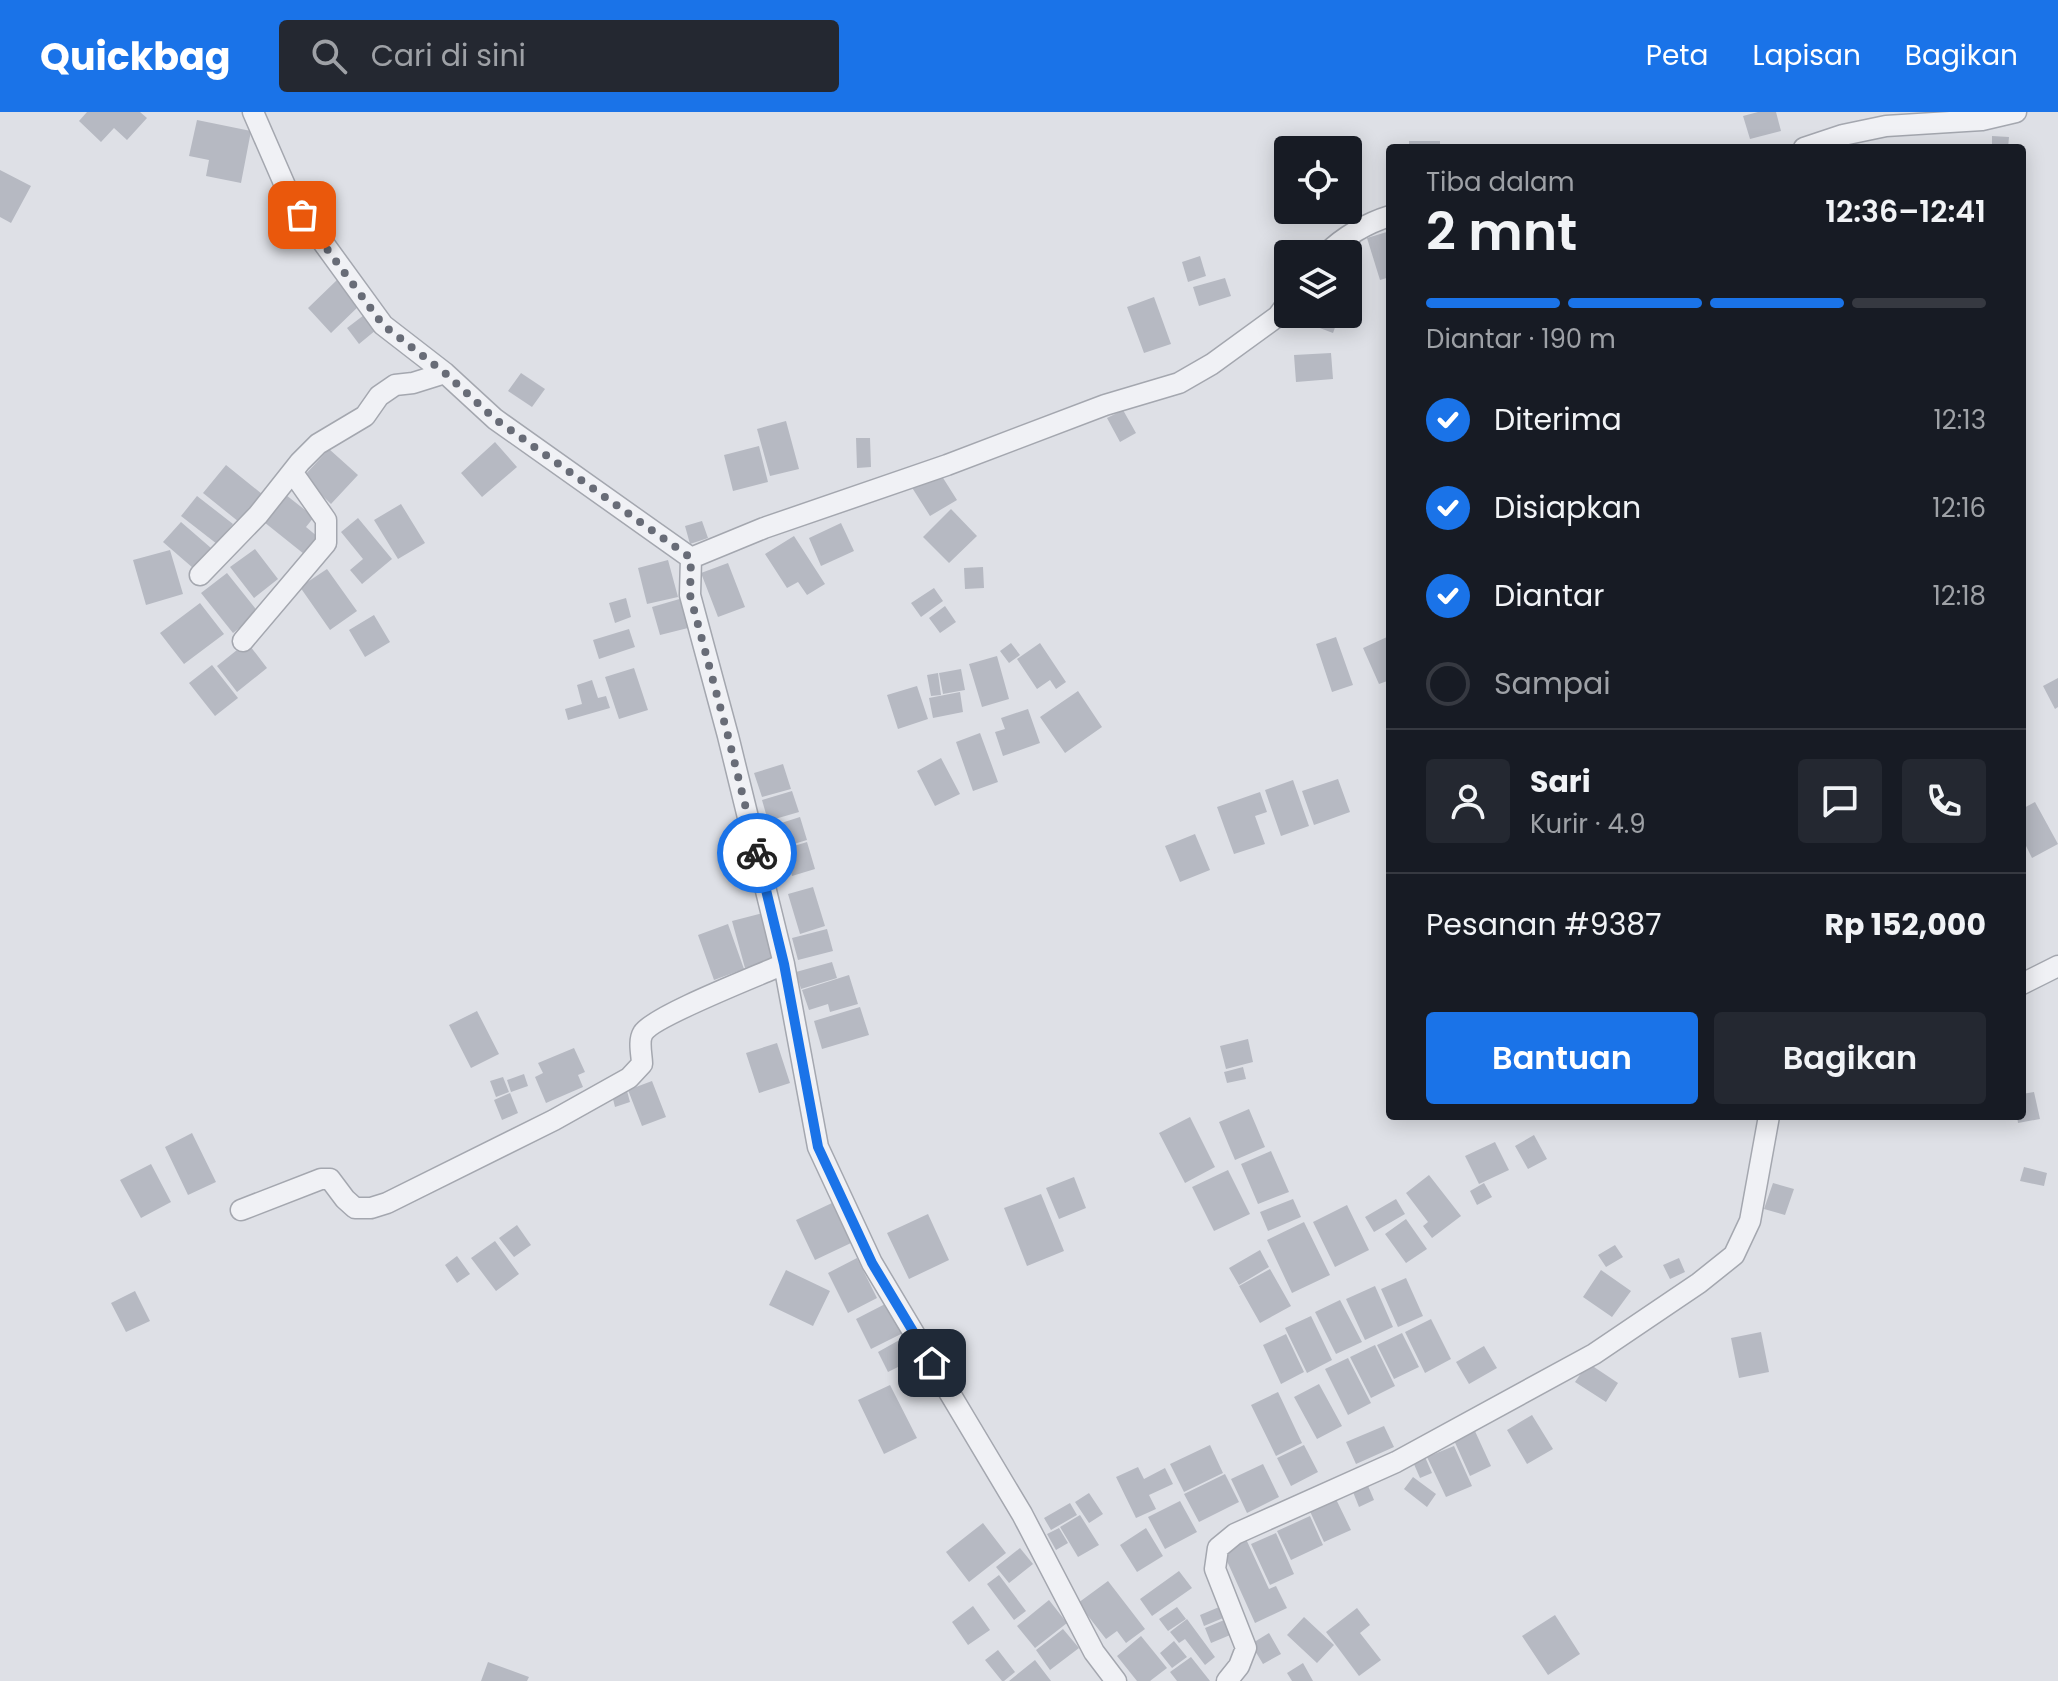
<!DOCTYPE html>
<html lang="id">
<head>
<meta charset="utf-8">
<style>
	body { margin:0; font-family:Poppins,sans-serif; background:#242831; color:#f1f3f6; height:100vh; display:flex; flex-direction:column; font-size:30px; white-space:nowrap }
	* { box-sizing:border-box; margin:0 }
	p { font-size:26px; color:#9ea1a6 }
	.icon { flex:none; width:44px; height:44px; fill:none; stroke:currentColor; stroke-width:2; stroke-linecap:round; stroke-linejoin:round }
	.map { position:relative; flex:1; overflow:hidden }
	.panel { position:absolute; left:1386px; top:32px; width:640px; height:976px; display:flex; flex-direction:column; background:#171b24; border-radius:8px; box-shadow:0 4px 20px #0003 }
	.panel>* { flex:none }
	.controls { position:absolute; left:1274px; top:24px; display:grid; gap:16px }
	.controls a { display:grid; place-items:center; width:88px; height:88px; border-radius:8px; background:#171b24; box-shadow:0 4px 20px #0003; font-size:40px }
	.pin { position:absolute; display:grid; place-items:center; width:68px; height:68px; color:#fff; margin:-34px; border-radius:16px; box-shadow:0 4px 12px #0006 }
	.courier { position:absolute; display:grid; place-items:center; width:80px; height:80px; margin:-40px; border:6px solid #1a73e8; border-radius:50%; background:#fff; color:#222; box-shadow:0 2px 10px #0007 }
	.headline em { font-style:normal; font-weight:600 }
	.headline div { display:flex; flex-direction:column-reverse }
	.headline { display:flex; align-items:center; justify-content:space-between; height:136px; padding:0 40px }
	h1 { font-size:52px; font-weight:600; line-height:60px }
	.bar { display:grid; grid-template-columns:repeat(4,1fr); gap:12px 8px; align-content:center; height:96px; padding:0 40px }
	.bar i { height:10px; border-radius:6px; background:#363941 }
	.bar .active { background:#1a73e8 }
	.bar p { grid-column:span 4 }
	.line { display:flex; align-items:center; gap:20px; padding:0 40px; border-top:2px solid #363941 }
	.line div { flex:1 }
	.round { display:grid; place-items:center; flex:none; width:84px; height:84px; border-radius:8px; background:#242831 }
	ol { padding:0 40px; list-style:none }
	li { display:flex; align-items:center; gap:24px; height:88px }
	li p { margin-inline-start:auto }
	li .icon { padding:8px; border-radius:50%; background:#1a73e8; color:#fff; stroke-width:4 }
	li:last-child { color:#9ea1a6 }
	li i { width:44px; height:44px; border:4px solid #363941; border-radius:50% }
	.action { display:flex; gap:16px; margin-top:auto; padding:16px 40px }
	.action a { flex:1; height:92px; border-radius:8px; background:#1a73e8; color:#fff; font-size:32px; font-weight:600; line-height:92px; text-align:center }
	.action a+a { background:#242831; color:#f1f3f6 }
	header { display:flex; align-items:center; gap:48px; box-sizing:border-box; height:112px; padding:0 40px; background:#1a73e8; color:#fff }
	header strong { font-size:38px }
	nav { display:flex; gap:44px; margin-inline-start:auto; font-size:28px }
	.search { width:560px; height:72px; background:#242831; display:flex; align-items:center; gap:20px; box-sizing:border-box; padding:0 28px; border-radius:8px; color:#9ea1a6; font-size:30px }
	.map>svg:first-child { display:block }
</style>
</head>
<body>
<header>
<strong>Quickbag</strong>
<div class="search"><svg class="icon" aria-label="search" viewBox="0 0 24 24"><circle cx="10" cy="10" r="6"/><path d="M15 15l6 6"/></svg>Cari di sini</div>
<nav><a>Peta</a><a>Lapisan</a><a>Bagikan</a></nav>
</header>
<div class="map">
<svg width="2058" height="1569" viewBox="0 0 2058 1569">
	<rect width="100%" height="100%" fill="#dee0e6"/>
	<!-- building -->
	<path fill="#b6b9c2" d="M 87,0 L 140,0 L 147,6 L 127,28 L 114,16 L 101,30 L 79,9 Z
		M 1758,0 L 1776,0 L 1781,19 L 1750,27 L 1743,4 Z
		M 197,8 L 251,19 L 241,71 L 206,64 L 209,48 L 189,44 Z
		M 1992,24 L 2009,25 L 2008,36 L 1992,36 Z
		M 1409,29 L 1440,29 L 1440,36 L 1409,36 Z
		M 0,58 L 31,74 L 11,111 L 0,105 Z
		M 1390,119 L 1390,165 L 1380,168 L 1367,126 Z
		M 1200,144 L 1206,164 L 1188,170 L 1182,150 Z
		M 1225,166 L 1231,184 L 1199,194 L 1193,175 Z
		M 337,168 L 361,192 L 331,221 L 308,196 Z
		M 1154,185 L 1171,232 L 1144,241 L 1127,195 Z
		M 1298,202 L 1340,202 L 1333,221 L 1296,207 Z
		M 364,203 L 376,218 L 359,232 L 347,216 Z
		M 1331,241 L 1333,267 L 1296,270 L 1294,243 Z
		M 521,261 L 545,277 L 532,295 L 508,279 Z
		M 1123,298 L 1136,321 L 1120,330 L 1107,306 Z
		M 786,309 L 799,357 L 770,364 L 757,317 Z
		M 856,326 L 870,326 L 871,355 L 857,356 Z
		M 495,330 L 517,355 L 482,385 L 461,361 Z
		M 759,334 L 768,370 L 733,379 L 724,343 Z
		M 329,337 L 358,363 L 331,392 L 303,365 Z
		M 226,353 L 262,382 L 239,410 L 203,381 Z
		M 938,358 L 957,388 L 930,404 L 911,374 Z
		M 286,383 L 314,405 L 306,415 L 318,425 L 304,442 L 264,410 Z
		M 197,384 L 233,412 L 217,432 L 181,404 Z
		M 401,392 L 425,431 L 398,447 L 374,408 Z
		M 951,397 L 977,424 L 949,451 L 923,425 Z
		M 358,406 L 392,447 L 362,472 L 350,458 L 363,447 L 341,420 Z
		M 702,409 L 708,426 L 690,432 L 685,414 Z
		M 181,410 L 211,436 L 193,456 L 163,430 Z
		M 841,411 L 854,439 L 821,454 L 809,426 Z
		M 794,424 L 825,472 L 807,483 L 798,470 L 787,476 L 765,442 Z
		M 255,437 L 278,467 L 254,486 L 230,455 Z
		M 170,438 L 183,482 L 146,493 L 133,448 Z
		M 668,448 L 678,485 L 647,492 L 638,456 Z
		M 728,451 L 745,495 L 718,505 L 701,461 Z
		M 983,455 L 984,476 L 965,477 L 964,456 Z
		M 327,457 L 357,499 L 330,518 L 300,475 Z
		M 227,461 L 259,501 L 233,521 L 201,481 Z
		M 934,476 L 943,489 L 921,505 L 911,491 Z
		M 626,486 L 631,505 L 615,511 L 609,491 Z
		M 683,486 L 692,515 L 660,523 L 652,495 Z
		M 200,491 L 224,522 L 184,552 L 160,521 Z
		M 945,494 L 956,510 L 940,521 L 929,506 Z
		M 374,503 L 390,530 L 365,545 L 349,518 Z
		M 629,517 L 635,535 L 599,547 L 593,528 Z
		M 1336,525 L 1353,573 L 1332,580 L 1316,532 Z
		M 1387,525 L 1390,533 L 1390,568 L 1379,572 L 1363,536 Z
		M 247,530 L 267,556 L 237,580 L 217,554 Z
		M 1011,531 L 1020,543 L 1009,551 L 1000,539 Z
		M 1040,531 L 1066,570 L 1056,577 L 1050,568 L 1037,577 L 1017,547 Z
		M 997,544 L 1009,587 L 982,595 L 969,552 Z
		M 212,553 L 238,586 L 215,604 L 189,571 Z
		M 634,556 L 648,598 L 619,607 L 605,565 Z
		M 961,557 L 965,578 L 943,582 L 939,561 Z
		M 938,561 L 941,583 L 931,584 L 927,563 Z
		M 2058,566 L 2058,595 L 2055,597 L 2043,574 Z
		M 592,568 L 598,586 L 606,584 L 610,596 L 568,608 L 565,597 L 582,592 L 577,573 Z
		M 917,574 L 928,607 L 898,617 L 887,583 Z
		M 1078,579 L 1102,615 L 1065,641 L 1040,605 Z
		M 960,580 L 963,600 L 933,606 L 929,586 Z
		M 1028,597 L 1040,631 L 1003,644 L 995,620 L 1005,617 L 1001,606 Z
		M 980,621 L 998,670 L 973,679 L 956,630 Z
		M 941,646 L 960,682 L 935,694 L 917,659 Z
		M 783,652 L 791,677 L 762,685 L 754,661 Z
		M 1338,667 L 1350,700 L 1314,713 L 1302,679 Z
		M 1293,668 L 1309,714 L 1281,724 L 1265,678 Z
		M 792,679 L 799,700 L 768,709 L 762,688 Z
		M 1260,680 L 1267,700 L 1255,704 L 1265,732 L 1234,742 L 1217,695 Z
		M 2035,690 L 2058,732 L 2032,746 L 2022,726 L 2022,697 Z
		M 800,705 L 807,728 L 784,735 L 778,712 Z
		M 1195,722 L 1210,758 L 1180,770 L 1165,734 Z
		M 807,730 L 815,757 L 792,764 L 784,737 Z
		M 813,775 L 825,814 L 800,822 L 788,782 Z
		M 763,801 L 776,847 L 745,856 L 732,809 Z
		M 728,812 L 744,857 L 714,868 L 698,823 Z
		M 827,817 L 833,839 L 798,848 L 792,826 Z
		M 832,850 L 837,866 L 801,877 L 796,860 Z
		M 849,863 L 858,892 L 830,900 L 828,892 L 809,898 L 802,878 Z
		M 860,895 L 869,923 L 822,937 L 814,909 Z
		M 477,899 L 499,942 L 471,956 L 449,913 Z
		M 1248,927 L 1253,950 L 1226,957 L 1220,934 Z
		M 777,931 L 790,971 L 759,981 L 746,941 Z
		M 574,936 L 585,960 L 578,963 L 583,975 L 546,991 L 535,965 L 543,961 L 538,951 Z
		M 1243,955 L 1246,967 L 1227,971 L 1224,960 Z
		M 524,962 L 528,974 L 511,980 L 507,968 Z
		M 503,965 L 509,980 L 496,985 L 490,969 Z
		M 652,969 L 666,1005 L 642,1014 L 628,978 Z
		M 627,979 L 630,990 L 615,995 L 612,983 Z
		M 2034,980 L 2040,1007 L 2018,1011 L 2017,1004 L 2022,1004 L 2022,982 Z
		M 510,981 L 518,1001 L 502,1008 L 494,988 Z
		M 1249,997 L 1265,1035 L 1235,1048 L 1219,1010 Z
		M 1190,1005 L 1215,1055 L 1185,1071 L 1159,1021 Z
		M 192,1021 L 216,1070 L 188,1083 L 165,1035 Z
		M 1534,1023 L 1547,1047 L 1528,1057 L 1515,1034 Z
		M 1495,1030 L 1509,1058 L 1479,1072 L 1465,1044 Z
		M 1271,1039 L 1289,1080 L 1258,1092 L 1241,1052 Z
		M 151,1052 L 171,1090 L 141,1106 L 120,1068 Z
		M 2024,1055 L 2047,1061 L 2044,1074 L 2020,1069 Z
		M 1228,1058 L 1250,1102 L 1214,1119 L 1192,1075 Z
		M 1429,1063 L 1461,1104 L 1432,1126 L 1423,1114 L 1428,1110 L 1406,1081 Z
		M 1074,1065 L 1086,1096 L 1059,1107 L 1046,1076 Z
		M 1484,1071 L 1492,1085 L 1477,1093 L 1470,1079 Z
		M 1773,1071 L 1794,1077 L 1785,1103 L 1764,1097 Z
		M 1041,1082 L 1064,1139 L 1027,1154 L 1004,1096 Z
		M 1293,1087 L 1301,1105 L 1268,1119 L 1260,1100 Z
		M 1396,1087 L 1405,1102 L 1374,1120 L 1365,1105 Z
		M 832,1091 L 851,1131 L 815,1148 L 796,1108 Z
		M 1347,1093 L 1369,1138 L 1335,1155 L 1313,1110 Z
		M 928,1102 L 949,1148 L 909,1167 L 887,1121 Z
		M 1406,1107 L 1427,1137 L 1406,1151 L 1385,1122 Z
		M 1304,1110 L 1330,1163 L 1292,1181 L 1267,1128 Z
		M 517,1113 L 531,1133 L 514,1145 L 499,1126 Z
		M 495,1129 L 519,1162 L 496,1179 L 471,1146 Z
		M 1615,1133 L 1623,1145 L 1606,1155 L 1598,1143 Z
		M 1260,1138 L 1269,1155 L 1239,1173 L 1229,1156 Z
		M 457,1144 L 470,1162 L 457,1171 L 445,1153 Z
		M 857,1146 L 877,1186 L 848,1201 L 828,1161 Z
		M 1679,1146 L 1685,1160 L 1670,1167 L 1663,1153 Z
		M 1270,1157 L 1291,1194 L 1260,1211 L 1239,1174 Z
		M 786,1158 L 830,1179 L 813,1214 L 769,1193 Z
		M 1601,1158 L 1631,1179 L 1612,1205 L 1583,1185 Z
		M 1406,1166 L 1423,1204 L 1398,1215 L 1381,1177 Z
		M 1375,1174 L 1393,1215 L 1365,1228 L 1346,1187 Z
		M 135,1179 L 150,1209 L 126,1220 L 111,1191 Z
		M 1340,1188 L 1362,1230 L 1336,1242 L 1315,1200 Z
		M 889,1190 L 905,1220 L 871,1237 L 856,1207 Z
		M 1311,1204 L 1332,1248 L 1307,1261 L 1285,1216 Z
		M 1431,1207 L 1451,1247 L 1425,1261 L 1405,1220 Z
		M 1761,1220 L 1769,1260 L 1739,1266 L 1731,1226 Z
		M 1402,1221 L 1419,1255 L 1394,1267 L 1377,1233 Z
		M 1286,1222 L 1304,1260 L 1281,1272 L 1263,1233 Z
		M 903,1226 L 914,1247 L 888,1260 L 878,1240 Z
		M 1375,1233 L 1395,1274 L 1371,1286 L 1350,1245 Z
		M 1484,1234 L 1497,1256 L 1469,1272 L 1456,1250 Z
		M 1348,1246 L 1371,1291 L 1348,1303 L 1325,1257 Z
		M 1588,1251 L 1618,1271 L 1606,1290 L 1575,1270 Z
		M 1319,1272 L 1342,1314 L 1317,1327 L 1294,1285 Z
		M 890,1273 L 917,1326 L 884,1342 L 858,1288 Z
		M 1278,1280 L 1302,1331 L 1276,1344 L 1251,1293 Z
		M 1532,1303 L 1553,1337 L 1527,1352 L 1507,1318 Z
		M 1384,1314 L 1394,1335 L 1356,1352 L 1346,1330 Z
		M 1474,1317 L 1491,1354 L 1470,1364 L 1453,1326 Z
		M 1210,1333 L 1223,1361 L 1184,1380 L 1170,1352 Z
		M 1304,1333 L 1318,1360 L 1291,1374 L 1277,1346 Z
		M 1454,1334 L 1472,1374 L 1446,1385 L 1427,1345 Z
		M 1425,1345 L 1432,1361 L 1420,1366 L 1413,1350 Z
		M 1263,1352 L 1279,1385 L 1247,1401 L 1231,1367 Z
		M 1138,1355 L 1144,1367 L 1165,1356 L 1173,1372 L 1149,1383 L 1156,1397 L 1136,1406 L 1116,1365 Z
		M 1225,1362 L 1239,1390 L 1199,1410 L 1184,1382 Z
		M 1413,1365 L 1436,1382 L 1427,1395 L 1404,1377 Z
		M 1366,1369 L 1374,1388 L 1359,1395 L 1351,1375 Z
		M 1089,1381 L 1103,1402 L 1089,1411 L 1075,1390 Z
		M 1334,1383 L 1351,1418 L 1324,1430 L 1308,1395 Z
		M 1180,1389 L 1197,1420 L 1165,1437 L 1148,1405 Z
		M 1070,1391 L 1077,1403 L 1051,1418 L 1044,1406 Z
		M 1080,1403 L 1099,1433 L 1078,1445 L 1060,1415 Z
		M 1310,1404 L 1323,1433 L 1291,1448 L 1277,1419 Z
		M 983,1411 L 1006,1441 L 969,1470 L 946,1440 Z
		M 1059,1416 L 1068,1431 L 1056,1438 L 1047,1422 Z
		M 1146,1416 L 1163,1444 L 1137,1460 L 1120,1433 Z
		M 1276,1421 L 1294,1462 L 1270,1473 L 1251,1432 Z
		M 1246,1427 L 1269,1477 L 1276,1474 L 1287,1496 L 1255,1511 L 1222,1438 Z
		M 1020,1436 L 1033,1452 L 1009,1471 L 996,1455 Z
		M 1179,1459 L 1192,1476 L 1152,1504 L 1140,1487 Z
		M 999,1463 L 1026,1499 L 1014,1508 L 987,1472 Z
		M 1108,1469 L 1145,1517 L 1126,1531 L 1117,1519 L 1106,1527 L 1078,1491 Z
		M 1049,1488 L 1067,1511 L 1035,1536 L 1017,1514 Z
		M 1224,1493 L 1228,1504 L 1204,1514 L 1200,1503 Z
		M 973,1494 L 990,1518 L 968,1533 L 952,1510 Z
		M 1177,1495 L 1186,1507 L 1168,1519 L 1159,1507 Z
		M 1357,1496 L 1370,1513 L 1360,1521 L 1381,1548 L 1359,1564 L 1326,1520 Z
		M 1555,1503 L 1580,1542 L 1548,1563 L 1522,1524 Z
		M 1304,1505 L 1334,1533 L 1317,1551 L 1287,1523 Z
		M 1229,1506 L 1235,1521 L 1211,1531 L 1205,1516 Z
		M 1187,1507 L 1215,1545 L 1205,1553 L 1185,1527 L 1179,1531 L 1170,1520 Z
		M 1063,1517 L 1079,1536 L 1050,1558 L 1036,1538 Z
		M 1269,1521 L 1281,1542 L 1263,1552 L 1251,1532 Z
		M 1141,1524 L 1167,1556 L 1150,1569 L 1137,1569 L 1117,1544 Z
		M 1174,1529 L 1187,1545 L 1172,1556 L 1160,1541 Z
		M 998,1538 L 1015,1560 L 1004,1569 L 1002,1569 L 985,1548 Z
		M 1191,1545 L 1210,1569 L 1177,1569 L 1170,1560 Z
		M 1035,1548 L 1051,1569 L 1009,1569 Z
		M 488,1550 L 529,1565 L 527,1569 L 481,1569 Z
		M 1303,1551 L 1313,1569 L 1292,1569 L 1287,1561 Z"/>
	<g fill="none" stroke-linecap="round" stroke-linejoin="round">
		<defs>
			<path id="minor" d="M 253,0 L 290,85 L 383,213 L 445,261 L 495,307 L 691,446
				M 1804,36 L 1843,23 L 1886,14 L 1982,8 L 2016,0
				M 1326,142 C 1343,125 1367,111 1390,104
				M 691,446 L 690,483 L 728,624 L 784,852 L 818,1035 L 872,1151 L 1022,1402 L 1094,1540 L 1116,1569
				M 691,446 L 764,416 L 947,353 L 1105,293 L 1179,271 L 1212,252 L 1278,204 L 1288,190
				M 200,463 L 258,403 L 300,350 L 318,332 L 365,304 L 379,284 L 395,273 L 413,271 L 445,261
				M 243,529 L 326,431 L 326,408 L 293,361
				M 2022,872 L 2058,854
				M 241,1098 L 321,1067 L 330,1067 L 345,1087 L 355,1096 L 371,1096 L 387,1091 L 554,1008 L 629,966 L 642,952 C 642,944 638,929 643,921 C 653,904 760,863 784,852
				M 1227,1569 L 1239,1554 L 1246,1536 L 1215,1457 L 1218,1436 L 1235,1422 L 1396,1350 L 1594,1242 L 1699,1171 L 1734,1143 L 1750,1109 L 1769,1004"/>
		</defs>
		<!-- minor casing -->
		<use href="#minor" stroke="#a4a7af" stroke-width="23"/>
		<!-- minor -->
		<use href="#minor" stroke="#f0f1f5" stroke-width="20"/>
	</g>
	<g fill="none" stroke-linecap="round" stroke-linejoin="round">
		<!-- done -->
		<path stroke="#686c77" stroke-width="8" stroke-dasharray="0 14.4" d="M 302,103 L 383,213 L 445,261 L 495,307 L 691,446 L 690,483 L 728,624 L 757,741"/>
		<!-- route -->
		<path stroke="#1a73e8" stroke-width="10" d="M 757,741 L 784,852 L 818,1035 L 872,1151 L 932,1251"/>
	</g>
</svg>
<div class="controls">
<a><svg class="icon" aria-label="locate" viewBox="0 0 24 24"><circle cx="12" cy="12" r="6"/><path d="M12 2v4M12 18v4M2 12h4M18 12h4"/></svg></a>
<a><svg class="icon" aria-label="layers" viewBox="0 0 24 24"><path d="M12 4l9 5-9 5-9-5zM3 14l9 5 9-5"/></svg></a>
</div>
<div class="pin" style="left:302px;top:103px;background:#ea580c"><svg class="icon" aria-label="bag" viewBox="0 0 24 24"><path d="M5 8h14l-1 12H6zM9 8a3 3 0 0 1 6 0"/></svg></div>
<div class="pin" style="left:932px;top:1251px;background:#1f2937"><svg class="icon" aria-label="home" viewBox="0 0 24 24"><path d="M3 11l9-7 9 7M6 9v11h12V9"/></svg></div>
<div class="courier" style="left:757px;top:741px"><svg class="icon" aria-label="bike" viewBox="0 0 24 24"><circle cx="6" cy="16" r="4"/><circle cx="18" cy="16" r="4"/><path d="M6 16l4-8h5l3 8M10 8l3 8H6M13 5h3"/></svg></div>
<section class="panel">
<div class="headline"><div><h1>2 mnt</h1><p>Tiba dalam</p></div><em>12:36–12:41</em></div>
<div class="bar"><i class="active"></i><i class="active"></i><i class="active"></i><i></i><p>Diantar · 190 m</p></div>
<ol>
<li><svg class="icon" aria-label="check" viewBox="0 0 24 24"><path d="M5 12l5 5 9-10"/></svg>Diterima<p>12:13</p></li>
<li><svg class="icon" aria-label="check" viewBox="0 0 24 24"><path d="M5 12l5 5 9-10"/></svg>Disiapkan<p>12:16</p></li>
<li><svg class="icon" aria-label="check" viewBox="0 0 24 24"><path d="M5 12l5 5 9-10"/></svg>Diantar<p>12:18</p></li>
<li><i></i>Sampai</li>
</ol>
<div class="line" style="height:144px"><a class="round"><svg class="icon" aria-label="person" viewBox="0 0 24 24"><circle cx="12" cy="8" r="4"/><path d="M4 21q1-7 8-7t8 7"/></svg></a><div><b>Sari</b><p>Kurir · 4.9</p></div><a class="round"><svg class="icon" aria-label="chat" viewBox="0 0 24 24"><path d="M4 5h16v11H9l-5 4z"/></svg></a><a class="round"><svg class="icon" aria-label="phone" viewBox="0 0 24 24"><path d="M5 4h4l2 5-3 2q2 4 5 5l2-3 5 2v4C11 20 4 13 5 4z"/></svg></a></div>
<div class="line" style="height:104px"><div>Pesanan #9387</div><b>Rp 152,000</b></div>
<div class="action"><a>Bantuan</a><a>Bagikan</a></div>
</section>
</div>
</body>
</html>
